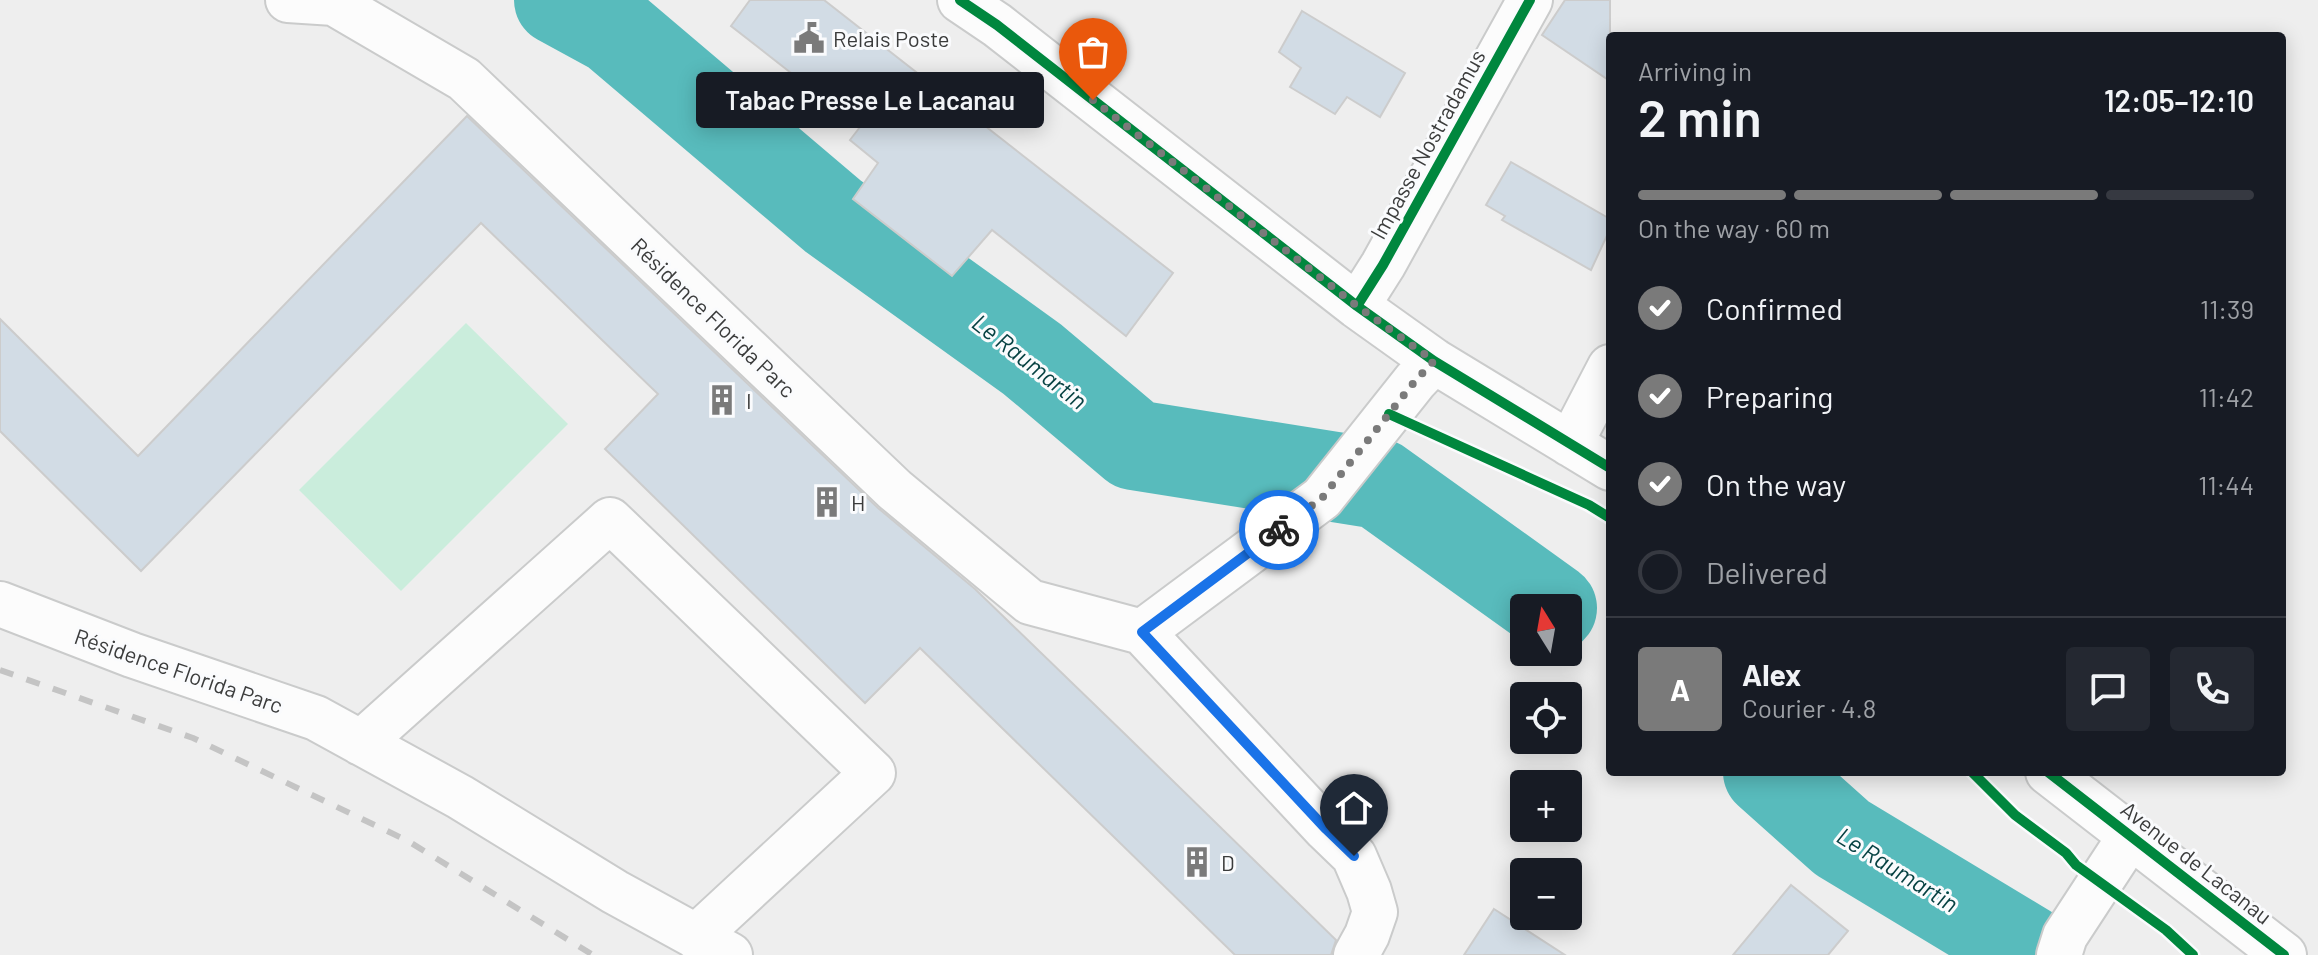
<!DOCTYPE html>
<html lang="en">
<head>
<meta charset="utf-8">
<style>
	body { margin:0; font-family:Barlow,sans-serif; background:#242831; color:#f1f3f6; height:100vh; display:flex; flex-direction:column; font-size:30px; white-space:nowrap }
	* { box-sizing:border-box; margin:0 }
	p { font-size:26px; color:#9ea1a6 }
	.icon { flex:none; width:44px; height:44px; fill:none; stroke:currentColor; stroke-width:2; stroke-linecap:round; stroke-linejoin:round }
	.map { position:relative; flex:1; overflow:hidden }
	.side { position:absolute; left:1606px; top:32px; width:680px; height:744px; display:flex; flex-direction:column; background:#171b24; border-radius:8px; box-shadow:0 4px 20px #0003 }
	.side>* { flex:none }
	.needle { width:52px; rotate:349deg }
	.tools { position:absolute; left:1510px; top:594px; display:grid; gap:16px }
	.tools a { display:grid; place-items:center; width:72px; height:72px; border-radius:8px; background:#171b24; box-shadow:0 4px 20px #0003; font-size:40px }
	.pin { position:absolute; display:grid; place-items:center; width:68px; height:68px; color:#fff; margin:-82px -34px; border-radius:50% 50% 50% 0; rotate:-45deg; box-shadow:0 0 8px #0007 }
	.pin .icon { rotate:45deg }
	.courier { position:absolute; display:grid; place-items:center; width:80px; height:80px; margin:-40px; border:6px solid #1a73e8; border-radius:50%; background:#fff; color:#222; box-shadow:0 2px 10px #0007 }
	.bubble { position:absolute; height:56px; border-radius:8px; background:#171b24; box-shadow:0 4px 20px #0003; font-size:26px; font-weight:600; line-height:56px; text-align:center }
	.head em { font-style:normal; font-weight:600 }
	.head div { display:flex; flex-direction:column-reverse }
	.head { display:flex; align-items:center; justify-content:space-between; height:136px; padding:0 32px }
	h1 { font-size:52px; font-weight:600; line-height:60px }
	.bar { display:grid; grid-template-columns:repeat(4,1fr); gap:12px 8px; align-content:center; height:96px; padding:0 32px }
	.bar i { height:10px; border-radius:6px; background:#363941 }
	.bar .on { background:#7a7a7a }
	.bar p { grid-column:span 4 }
	.line { display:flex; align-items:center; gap:20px; padding:0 32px; border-top:2px solid #363941 }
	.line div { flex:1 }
	.round { display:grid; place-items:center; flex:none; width:84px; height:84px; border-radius:8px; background:#242831 }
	ol { padding:0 32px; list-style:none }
	li { display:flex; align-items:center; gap:24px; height:88px }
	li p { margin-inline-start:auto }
	li .icon { padding:8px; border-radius:50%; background:#7a7a7a; color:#fff; stroke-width:4 }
	li:last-child { color:#9ea1a6 }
	li i { width:44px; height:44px; border:4px solid #363941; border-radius:50% }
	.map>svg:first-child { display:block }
</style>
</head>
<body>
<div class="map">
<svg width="2318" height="955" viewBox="0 0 2318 955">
	<rect width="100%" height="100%" fill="#eee"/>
	<!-- green -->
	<path fill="#caeddc" d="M 466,323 L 568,424 L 401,591 L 299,490 Z"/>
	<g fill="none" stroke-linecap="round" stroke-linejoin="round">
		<!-- river -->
		<path stroke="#58bbbc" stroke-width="90" d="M 559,0 L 614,30 L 833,216 L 1032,359 L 1134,445 L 1379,484 L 1552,608
			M 1768,772 L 1842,838 L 2036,955"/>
	</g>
	<!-- building -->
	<path fill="#d2dce5" stroke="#ccc" stroke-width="2" d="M 750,0 L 824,0 L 1173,273 L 1126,336 L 992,230 L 952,276 L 853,199 L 878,163 L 850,140 L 860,127 L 731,26 Z
		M 1565,0 L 1610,0 L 1610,81 L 1542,35 Z
		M 1302,11 L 1405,73 L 1380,117 L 1347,97 L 1335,114 L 1290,87 L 1301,68 L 1279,52 Z
		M 467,116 L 878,508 L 975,589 L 1129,738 L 1336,940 L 1331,955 L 1235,955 L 920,648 L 865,703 L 605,449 L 658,394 L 481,223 L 141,571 L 0,431 L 0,319 L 138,456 Z
		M 1511,162 L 1610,219 L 1610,229 L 1591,270 L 1502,220 L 1505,216 L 1486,205 Z
		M 1791,885 L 1848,931 L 1828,955 L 1733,955 Z
		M 1494,909 L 1565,955 L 1464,955 Z"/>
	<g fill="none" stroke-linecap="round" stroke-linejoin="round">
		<defs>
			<path id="minor" d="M 288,0 L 334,3 L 464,79 L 895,490 L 1030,602 L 1142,632 L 1326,829 L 1354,856 L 1369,891 L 1375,912 L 1367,935 L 1356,955
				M 960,0 L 997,25 L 1357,306 L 1434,361 L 1610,468
				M 1357,306 L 1383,265 L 1530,0
				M 1570,444 L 1610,367
				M 0,604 L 132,655 L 316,718 L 460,797 L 615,892 L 730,955
				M 1142,632 L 1322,498 L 1415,381 L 1434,361
				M 361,743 L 610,520 L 873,773 L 696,937
				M 2048,772 L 2284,955
				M 2059,955 L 2065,936 L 2131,835"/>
		</defs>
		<!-- minor casing -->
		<use href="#minor" stroke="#cacbcb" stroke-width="48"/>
		<!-- minor -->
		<use href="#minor" stroke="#fcfcfc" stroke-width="44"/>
		<!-- rail -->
		<path stroke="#c4c4c4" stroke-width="6" stroke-dasharray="14 14" stroke-linecap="butt" d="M 0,670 L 193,738 L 408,841 L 593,955"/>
		<defs>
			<path id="cycleway" d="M 960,0 L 997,25 L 1357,306 L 1434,361 L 1610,468
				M 1357,306 L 1383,265 L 1530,0
				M 1389,414 L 1589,505 L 1610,518
				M 1972,772 L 2015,815 L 2066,853 L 2076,865 L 2166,930 L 2193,955
				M 2048,772 L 2284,955"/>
		</defs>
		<!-- cycleway casing -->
		<use href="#cycleway" stroke="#fafbfd" stroke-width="15"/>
		<!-- cycleway -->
		<use href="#cycleway" stroke="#00873e" stroke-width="10"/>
	</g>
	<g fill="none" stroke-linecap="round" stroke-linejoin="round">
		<!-- done -->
		<path stroke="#7a7a7a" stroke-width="8" stroke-dasharray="0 14.4" d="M 1093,100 L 1357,306 L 1434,361 L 1415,381 L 1322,498 L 1279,530"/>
		<!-- route -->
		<path stroke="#1a73e8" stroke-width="10" d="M 1279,530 L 1142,632 L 1326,829 L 1354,856"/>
	</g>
	<!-- icons -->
	<defs>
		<symbol id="civic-bare" viewBox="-9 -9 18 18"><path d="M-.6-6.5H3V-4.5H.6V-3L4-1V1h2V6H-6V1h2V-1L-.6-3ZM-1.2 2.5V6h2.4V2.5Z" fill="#7a7a7a" stroke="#fafbfd" stroke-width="2.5" paint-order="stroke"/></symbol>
		<symbol id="building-bare" viewBox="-9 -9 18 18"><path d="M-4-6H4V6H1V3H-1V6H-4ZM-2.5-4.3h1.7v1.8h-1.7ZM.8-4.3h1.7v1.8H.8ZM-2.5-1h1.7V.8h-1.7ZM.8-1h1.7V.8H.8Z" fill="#7a7a7a" stroke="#fafbfd" stroke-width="2.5" paint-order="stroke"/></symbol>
	</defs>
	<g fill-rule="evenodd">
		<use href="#civic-bare" x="787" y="16" width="44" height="44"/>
		<use href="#building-bare" x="700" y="378" width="44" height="44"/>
		<use href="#building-bare" x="805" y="480" width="44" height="44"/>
		<use href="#building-bare" x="1175" y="840" width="44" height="44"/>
	</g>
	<g text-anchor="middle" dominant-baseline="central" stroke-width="6" stroke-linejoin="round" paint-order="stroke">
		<!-- poi labels -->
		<g font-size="22" fill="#3b3c3c" stroke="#fafbfd" text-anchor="start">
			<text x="833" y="38">Relais Poste</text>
			<text x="746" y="400">I</text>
			<text x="851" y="502">H</text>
			<text x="1221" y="862">D</text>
		</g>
		<!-- street labels -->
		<g font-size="22" fill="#3b3c3c" stroke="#fafbfd">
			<text transform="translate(1427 144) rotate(-61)">Impasse Nostradamus</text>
			<text transform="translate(714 317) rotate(44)">Résidence Florida Parc</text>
			<text transform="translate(179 670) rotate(19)">Résidence Florida Parc</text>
			<text transform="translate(2197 862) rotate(38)">Avenue de Lacanau</text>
		</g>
		<!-- water labels -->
		<g font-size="24" font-style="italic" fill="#074243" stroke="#fafbfd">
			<text transform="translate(1030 361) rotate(38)">Le Raumartin</text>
			<text transform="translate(1898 869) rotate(32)">Le Raumartin</text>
		</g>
	</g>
</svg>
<div class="tools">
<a><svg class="needle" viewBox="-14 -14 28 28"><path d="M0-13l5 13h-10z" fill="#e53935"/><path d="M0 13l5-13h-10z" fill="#9ea1a6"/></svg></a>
<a><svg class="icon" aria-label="locate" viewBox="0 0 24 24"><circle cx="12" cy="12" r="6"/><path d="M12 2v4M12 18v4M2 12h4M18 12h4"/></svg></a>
<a>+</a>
<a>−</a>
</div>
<div class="pin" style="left:1093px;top:100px;background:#ea580c"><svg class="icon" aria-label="bag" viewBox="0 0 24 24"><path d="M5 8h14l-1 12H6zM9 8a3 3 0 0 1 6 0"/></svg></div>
<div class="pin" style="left:1354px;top:856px;background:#1f2937"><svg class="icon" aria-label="home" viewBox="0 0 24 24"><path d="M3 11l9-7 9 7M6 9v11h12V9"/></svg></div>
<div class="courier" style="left:1279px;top:530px"><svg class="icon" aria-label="bike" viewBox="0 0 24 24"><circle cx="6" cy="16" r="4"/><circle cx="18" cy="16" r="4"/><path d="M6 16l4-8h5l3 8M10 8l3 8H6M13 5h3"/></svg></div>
<div class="bubble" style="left:696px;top:72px;width:348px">Tabac Presse Le Lacanau</div>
<section class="side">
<div class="head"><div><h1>2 min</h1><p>Arriving in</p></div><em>12:05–12:10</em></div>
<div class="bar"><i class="on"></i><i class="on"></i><i class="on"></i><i></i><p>On the way · 60 m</p></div>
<ol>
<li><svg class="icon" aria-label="check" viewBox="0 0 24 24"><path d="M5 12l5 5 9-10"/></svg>Confirmed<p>11:39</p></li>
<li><svg class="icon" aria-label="check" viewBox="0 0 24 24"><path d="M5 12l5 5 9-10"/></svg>Preparing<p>11:42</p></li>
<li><svg class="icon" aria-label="check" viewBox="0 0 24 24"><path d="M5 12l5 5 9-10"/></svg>On the way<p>11:44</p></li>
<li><i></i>Delivered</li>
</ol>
<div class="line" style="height:144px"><b class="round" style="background:#7a7a7a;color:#fff">A</b><div><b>Alex</b><p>Courier · 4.8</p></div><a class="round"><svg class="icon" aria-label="chat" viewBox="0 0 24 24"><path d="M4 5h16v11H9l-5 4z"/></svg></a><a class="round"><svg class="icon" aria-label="phone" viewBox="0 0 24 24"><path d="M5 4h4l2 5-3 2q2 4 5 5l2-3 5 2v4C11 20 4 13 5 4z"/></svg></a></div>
</section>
</div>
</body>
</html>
